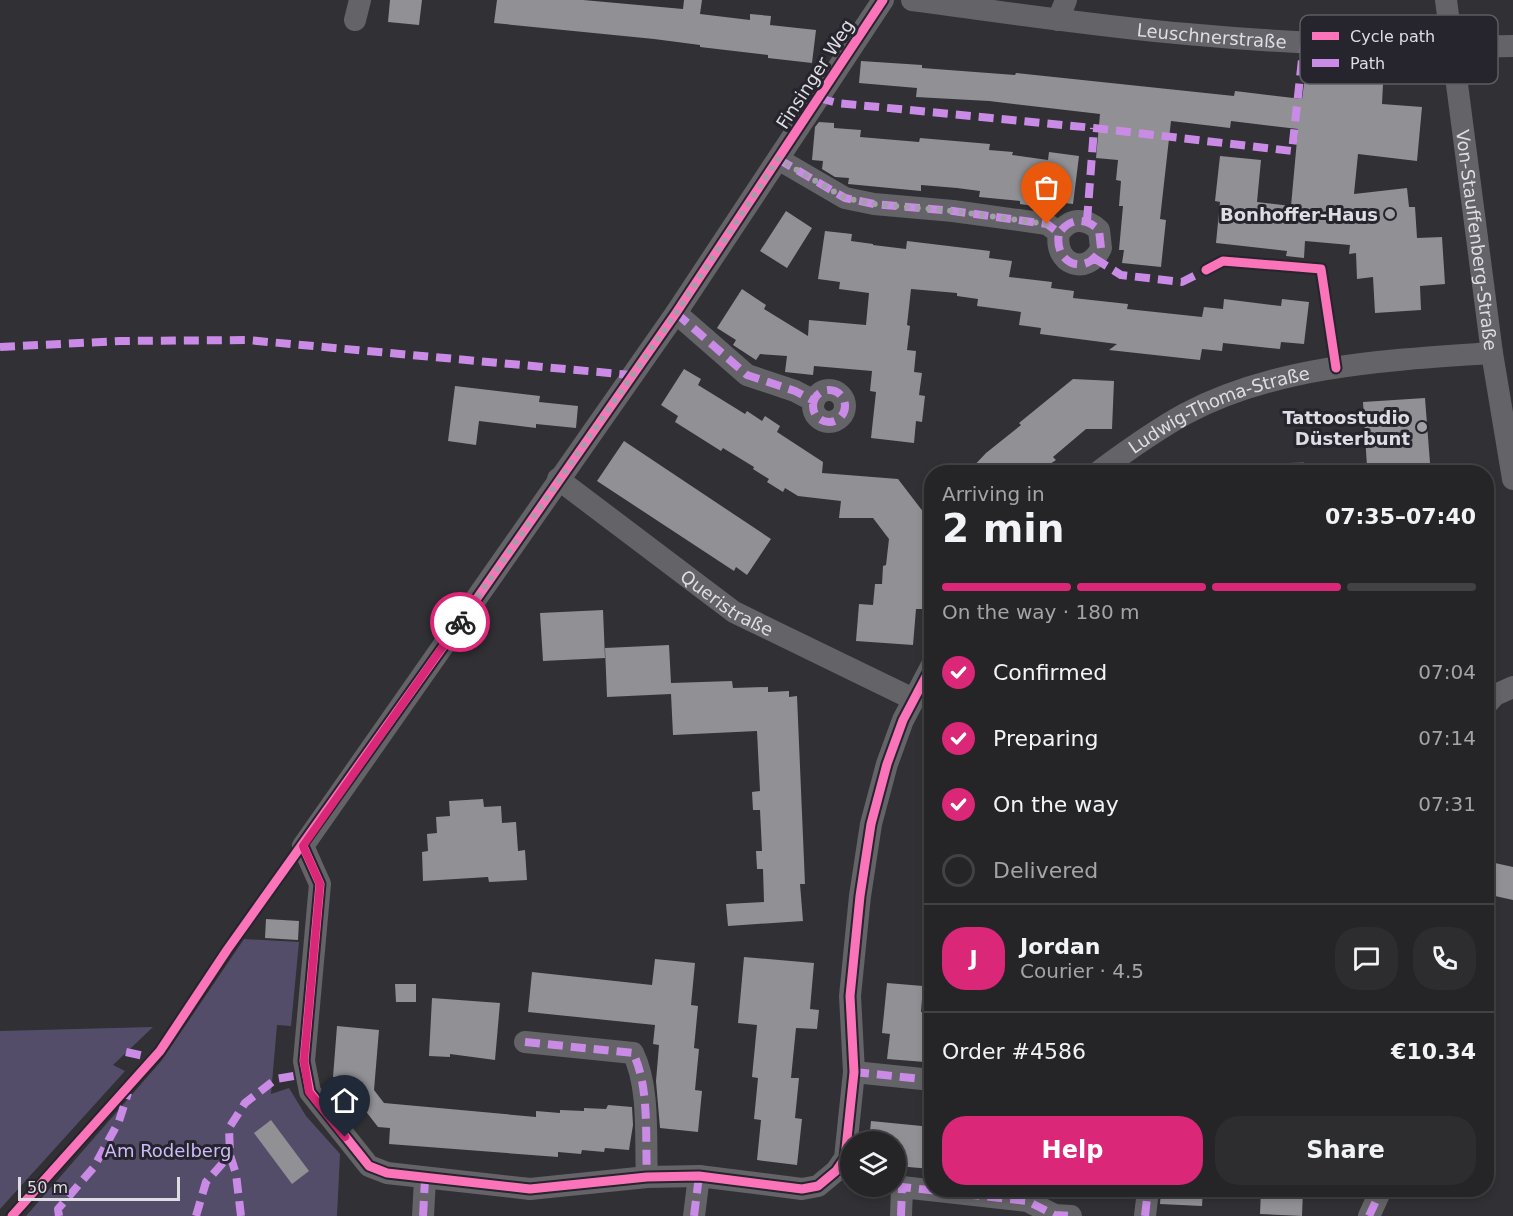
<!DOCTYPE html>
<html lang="en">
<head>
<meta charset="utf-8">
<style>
	body { margin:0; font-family:"DejaVu Sans",sans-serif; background:#2d2c2f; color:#f1f3f6; height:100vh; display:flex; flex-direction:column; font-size:22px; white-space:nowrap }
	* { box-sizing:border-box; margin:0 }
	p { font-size:20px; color:#a3a4a7 }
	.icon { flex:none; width:33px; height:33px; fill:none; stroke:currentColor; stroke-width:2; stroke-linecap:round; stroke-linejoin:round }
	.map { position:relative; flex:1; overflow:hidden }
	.drawer { position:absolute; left:924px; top:465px; width:570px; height:732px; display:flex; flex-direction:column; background:#252427; border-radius:24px; box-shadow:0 3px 9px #0003,0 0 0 2px #424144 }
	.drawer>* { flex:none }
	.buttons { position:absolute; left:840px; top:1131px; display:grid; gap:12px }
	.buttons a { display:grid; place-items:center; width:66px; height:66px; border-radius:50%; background:#252427; box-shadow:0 3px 9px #0003,0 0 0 2px #424144; font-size:30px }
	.scale { position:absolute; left:18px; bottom:15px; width:162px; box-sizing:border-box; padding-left:6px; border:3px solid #dedde3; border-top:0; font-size:16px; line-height:21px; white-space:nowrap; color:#dedde3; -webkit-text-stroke:4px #26242c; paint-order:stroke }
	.pin { position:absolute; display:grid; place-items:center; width:51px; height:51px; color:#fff; margin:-62px -26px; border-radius:50% 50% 50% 0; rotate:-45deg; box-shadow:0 0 6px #0007 }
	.pin .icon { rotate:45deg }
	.courier { position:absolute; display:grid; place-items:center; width:60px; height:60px; margin:-30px; border:4px solid #db2777; border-radius:50%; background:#fff; color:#222; box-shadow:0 2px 8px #0007 }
	.head em { font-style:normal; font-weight:600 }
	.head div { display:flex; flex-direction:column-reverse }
	.head { display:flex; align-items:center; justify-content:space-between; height:102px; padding:0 18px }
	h1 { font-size:39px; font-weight:600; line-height:45px }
	.bar { display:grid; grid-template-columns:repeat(4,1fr); gap:9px 6px; align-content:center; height:72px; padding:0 18px }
	.bar i { height:8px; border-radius:4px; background:#424144 }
	.bar .active { background:#db2777 }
	.bar p { grid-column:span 4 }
	.line { display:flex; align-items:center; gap:15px; padding:0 18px; border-top:2px solid #424144 }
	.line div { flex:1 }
	.round { display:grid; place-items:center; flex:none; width:63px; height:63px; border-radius:24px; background:#2d2c2f }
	ol { padding:0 18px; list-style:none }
	li { display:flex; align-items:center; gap:18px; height:66px }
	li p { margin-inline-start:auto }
	li .icon { padding:6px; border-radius:50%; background:#db2777; color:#fff; stroke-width:4 }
	li:last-child { color:#a3a4a7 }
	li i { width:33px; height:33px; border:3px solid #424144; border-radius:50% }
	.button { display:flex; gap:12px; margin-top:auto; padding:12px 18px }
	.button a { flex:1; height:69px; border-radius:24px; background:#db2777; color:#fff; font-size:24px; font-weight:600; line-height:69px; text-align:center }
	.button a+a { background:#2d2c2f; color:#f1f3f6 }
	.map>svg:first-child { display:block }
</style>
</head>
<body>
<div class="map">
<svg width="1513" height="1216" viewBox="0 0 1513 1216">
	<rect width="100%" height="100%" fill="#313034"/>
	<!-- green -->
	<path fill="#544d69" d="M 1304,462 L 1304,472 L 1273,472 L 1272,464 Z
		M 244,939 L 299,942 L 291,1026 L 277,1025 L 271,1094 L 289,1088 L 306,1116 L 340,1154 L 337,1216 L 26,1216 L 162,1060 Z
		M 153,1027 L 113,1065 L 125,1071 L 0,1209 L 0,1031 Z"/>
	<!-- building -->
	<path fill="#919094" d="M 390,0 L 422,0 L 419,25 L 388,22 Z
		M 497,0 L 583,0 L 683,9 L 684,0 L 702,0 L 700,14 L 750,20 L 750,14 L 771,16 L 770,25 L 816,30 L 812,63 L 768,58 L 768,55 L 700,47 L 700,45 L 654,39 L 494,23 Z
		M 861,61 L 922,65 L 922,68 L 1015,75 L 1016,73 L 1234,96 L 1235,91 L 1302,99 L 1305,77 L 1383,84 L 1382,104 L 1422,107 L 1417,161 L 1358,154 L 1354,194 L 1407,188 L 1409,207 L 1415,207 L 1417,238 L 1442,237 L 1445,284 L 1420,286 L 1421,310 L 1375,313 L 1373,277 L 1357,279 L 1356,253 L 1349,254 L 1350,245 L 1305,241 L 1304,258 L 1286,256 L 1287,251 L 1216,243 L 1220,202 L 1215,201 L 1220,156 L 1261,160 L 1257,202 L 1291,206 L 1298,129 L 1231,121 L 1230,128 L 1171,121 L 1160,219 L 1166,220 L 1161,267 L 1122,263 L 1124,250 L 1119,250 L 1123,206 L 1119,206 L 1121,181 L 1116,180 L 1118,160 L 1096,158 L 1100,114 L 989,101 L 916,97 L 917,88 L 859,83 Z
		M 819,122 L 834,123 L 834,128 L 861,130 L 860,137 L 919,142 L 920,138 L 990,144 L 989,150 L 1013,152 L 1012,155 L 1048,160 L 1049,152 L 1079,156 L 1073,204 L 1049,201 L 1048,208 L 1020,204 L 1020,201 L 979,197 L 980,191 L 957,188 L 921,185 L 921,191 L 848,184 L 849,178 L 835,177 L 822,169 L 823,161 L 812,160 L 815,127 Z
		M 786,211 L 812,228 L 787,268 L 760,251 Z
		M 825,231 L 852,234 L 851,241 L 873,244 L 873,245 L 906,249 L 907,241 L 990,251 L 989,258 L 1012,261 L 1009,277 L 1052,282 L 1051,288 L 1074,291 L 1073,298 L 1128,304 L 1127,309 L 1202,317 L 1204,307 L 1223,309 L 1224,299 L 1281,306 L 1282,299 L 1309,302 L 1304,344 L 1281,342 L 1280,349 L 1223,343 L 1222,351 L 1202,349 L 1200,360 L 1109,350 L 1117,344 L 1040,334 L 1041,328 L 1019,325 L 1021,312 L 977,306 L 978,299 L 957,296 L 957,293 L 911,289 L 907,325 L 910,326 L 907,350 L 916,351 L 914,372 L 922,373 L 919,395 L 925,396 L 922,422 L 916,421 L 914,443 L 871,438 L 876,392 L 870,391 L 872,371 L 814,366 L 813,375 L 785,372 L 787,356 L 760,354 L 756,360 L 733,345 L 736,340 L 717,328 L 742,289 L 766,305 L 764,309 L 808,336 L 809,320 L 866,325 L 869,293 L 839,289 L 840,282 L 818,279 Z
		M 684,369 L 701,379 L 698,385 L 745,414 L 747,411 L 762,421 L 765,416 L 780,426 L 777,432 L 823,462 L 822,473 L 898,479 L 931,522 L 923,609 L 916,609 L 913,645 L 856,641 L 859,604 L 873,605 L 875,584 L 882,584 L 883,566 L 886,565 L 889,539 L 873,518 L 839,518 L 841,501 L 798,496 L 785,488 L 783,492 L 767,482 L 769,479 L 753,469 L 754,467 L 723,448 L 721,451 L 675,422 L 678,416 L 661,405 Z
		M 1073,379 L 1114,381 L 1112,429 L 1086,429 L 1053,457 L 1056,460 L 1038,472 L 968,472 L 986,453 L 1021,425 L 1019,423 Z
		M 455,386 L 540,396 L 539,402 L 578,406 L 576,428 L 536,424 L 536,428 L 479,421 L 476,445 L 448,441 Z
		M 1425,398 L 1430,463 L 1412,464 L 1413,472 L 1375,472 L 1375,467 L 1367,467 L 1363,402 Z
		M 624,441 L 771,539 L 747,575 L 736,567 L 734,571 L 597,481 Z
		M 603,610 L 605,658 L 543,661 L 540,613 Z
		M 669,645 L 671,683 L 732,681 L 733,688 L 768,687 L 768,692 L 789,691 L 789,697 L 797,696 L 805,884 L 800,884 L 803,921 L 728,926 L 726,904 L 764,902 L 763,869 L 757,869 L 756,851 L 762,851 L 760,810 L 753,810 L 752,792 L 760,791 L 757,731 L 673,735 L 671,694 L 607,697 L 605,648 Z
		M 483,799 L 484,807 L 501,806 L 502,823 L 516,822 L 518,851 L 525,850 L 527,880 L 489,882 L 488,877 L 423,881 L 422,852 L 428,851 L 427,834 L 437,833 L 436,817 L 450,816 L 449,801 Z
		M 1486,861 L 1513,867 L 1513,900 L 1486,894 Z
		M 266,919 L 299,921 L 298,940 L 265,938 Z
		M 744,957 L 814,963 L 810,1009 L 819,1010 L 817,1029 L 796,1028 L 791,1078 L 799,1078 L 795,1118 L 802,1119 L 797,1165 L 757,1160 L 761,1120 L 754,1119 L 758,1078 L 752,1077 L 757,1025 L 738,1023 Z
		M 655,959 L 695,963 L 691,1005 L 698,1006 L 694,1048 L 699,1049 L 695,1090 L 702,1091 L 698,1132 L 660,1128 L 656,1081 L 659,1045 L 653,1044 L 655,1025 L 528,1012 L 532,972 L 652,985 Z
		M 887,983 L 923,986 L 921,1012 L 925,1012 L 923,1035 L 928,1036 L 925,1062 L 887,1059 L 890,1034 L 882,1033 Z
		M 395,984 L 416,984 L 416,1002 L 396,1002 Z
		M 432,998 L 500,1003 L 495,1060 L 450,1054 L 450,1057 L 429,1056 Z
		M 337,1026 L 379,1030 L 374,1090 L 384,1103 L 536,1117 L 536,1111 L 560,1113 L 560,1110 L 584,1111 L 584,1108 L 606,1109 L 608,1105 L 632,1107 L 633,1125 L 629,1150 L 605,1148 L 604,1152 L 582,1150 L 581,1154 L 558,1152 L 558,1157 L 389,1144 L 390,1128 L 378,1127 L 350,1091 L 350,1078 L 333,1077 Z
		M 271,1120 L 309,1171 L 292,1184 L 254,1133 Z
		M 871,1121 L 932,1127 L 932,1169 L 896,1166 L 896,1142 L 869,1142 Z
		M 1161,1190 L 1203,1190 L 1202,1206 L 1160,1204 Z
		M 1261,1190 L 1303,1190 L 1302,1216 L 1260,1214 Z"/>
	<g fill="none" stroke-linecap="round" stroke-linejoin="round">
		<!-- street -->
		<g stroke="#646367" stroke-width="22">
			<path d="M 883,0 L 676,313 L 303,846 L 320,884 L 304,1061 L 310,1092 L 369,1166 L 387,1173 L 530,1189 L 647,1177 L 699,1176 L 802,1189 L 818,1186 L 836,1171 L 845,1158 L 854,1072 L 850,996 L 860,896 L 871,824 L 887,764 L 903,720 L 932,665"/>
			<path id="s1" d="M 912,0 C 1003,12 1095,26 1187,34 C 1295,44 1405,48 1513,46"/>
			<path id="s2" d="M 1446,0 L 1492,353 L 1513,479"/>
			<path d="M 355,20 L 360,0"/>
			<path d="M 1058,20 L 1066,0"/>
			<path d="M 778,159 L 845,198 L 874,204 L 953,211 L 1047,224 L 1059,233 C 1053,265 1088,277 1101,248 L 1099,230 C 1085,217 1070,218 1059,233"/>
			<path d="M 676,313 L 747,375 L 795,391 L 814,401"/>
			<circle cx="829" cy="406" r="16"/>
			<path id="s3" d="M 1098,472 C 1125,452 1154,431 1185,414 C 1277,365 1389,360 1492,353"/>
			<path id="s4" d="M 558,479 L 734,612 L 913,699"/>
			<path d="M 1486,705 L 1495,695 L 1513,687"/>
			<path d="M 525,1042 L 633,1053 C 650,1088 645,1138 647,1177"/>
			<path d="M 854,1072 L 932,1080"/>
			<path d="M 423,1216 L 425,1179"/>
			<path d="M 694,1216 L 699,1176"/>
			<path d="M 901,1216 L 902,1187 L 1027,1201 L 1055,1215 L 1071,1216"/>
			<path d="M 1145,1216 L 1148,1190"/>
			<path d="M 1369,1216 L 1381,1190"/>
		</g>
		<!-- quiet -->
		<path stroke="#ca8be6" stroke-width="8" stroke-dasharray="15 8" stroke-linecap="butt" d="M 819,98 L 837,103 L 1094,128 L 1292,151 L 1304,41
			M 778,159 L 845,198 L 874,204 L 953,211 L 1047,224 L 1059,233 C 1053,265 1088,277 1101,248 L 1099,230 C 1085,217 1070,218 1059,233
			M 1087,221 L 1094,128
			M 1094,258 L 1121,275 L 1182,282 L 1210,268
			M 676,313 L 747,375 L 795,391 L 814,401
			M 0,347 L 120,341 L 247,340 L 631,375
			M813 406a16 16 0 1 1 32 0a16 16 0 1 1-32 0Z
			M 525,1042 L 633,1053 C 650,1088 645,1138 647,1177
			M 126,1052 L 153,1058
			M 854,1072 L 932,1080
			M 836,1171 L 850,1178
			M 59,1216 L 58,1209 L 94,1167 L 119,1121 L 128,1093
			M 196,1216 L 206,1182 L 230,1155
			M 241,1216 L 236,1174 L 230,1155 L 229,1128 L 245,1103 L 276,1079 L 305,1074
			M 423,1216 L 425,1179
			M 694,1216 L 699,1176
			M 901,1216 L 902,1187 L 1027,1201 L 1055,1215 L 1071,1216
			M 1145,1216 L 1148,1190
			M 1369,1216 L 1381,1190"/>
		<defs>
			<path id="cycleway" d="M 1206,270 L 1223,261 L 1321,269 L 1336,368
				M 303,846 L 320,884 L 304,1061 L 310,1092 L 369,1166 L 387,1173 L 530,1189 L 647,1177 L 699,1176 L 802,1189 L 818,1186 L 836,1171 L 845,1158 L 854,1072 L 850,996 L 860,896 L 871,824 L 887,764 L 903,720 L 932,665
				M 12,1216 L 160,1051 L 227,950 L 450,637 L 676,313 L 883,0"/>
		</defs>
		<!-- cycleway casing -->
		<use href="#cycleway" stroke="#26242c" stroke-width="13"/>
		<!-- cycleway -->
		<use href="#cycleway" stroke="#fb73b8" stroke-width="9"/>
	</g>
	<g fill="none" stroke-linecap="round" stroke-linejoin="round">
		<!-- done -->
		<path stroke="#a1a0a6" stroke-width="6" stroke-dasharray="0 10.8" d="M 460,622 L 676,313 L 778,159 L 845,198 L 874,204 L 953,211 L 1047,224"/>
		<!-- route -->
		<path stroke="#db2777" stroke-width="8" d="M 345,1137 L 309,1092 L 304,1061 L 320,884 L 303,846 L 460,622"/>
	</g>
	<!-- markers -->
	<g fill="#a1a0a6" stroke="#26242c" stroke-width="2">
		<circle cx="1390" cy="214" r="6"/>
		<circle cx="1422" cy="427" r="6"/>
	</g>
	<g text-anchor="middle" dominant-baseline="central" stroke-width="6" stroke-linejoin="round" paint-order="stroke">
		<!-- street labels -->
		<g font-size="18" fill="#dedde3" stroke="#26242c">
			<text stroke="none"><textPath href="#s1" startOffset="302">Leuschnerstraße</textPath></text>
			<text transform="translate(815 74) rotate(-57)">Finsinger Weg</text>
			<text stroke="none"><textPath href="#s2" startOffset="242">Von-Stauffenberg-Straße</textPath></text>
			<text stroke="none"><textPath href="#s3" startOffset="138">Ludwig-Thoma-Straße</textPath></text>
			<text stroke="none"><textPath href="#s4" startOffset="210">Queristraße</textPath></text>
		</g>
		<!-- poi labels -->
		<g font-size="18" font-weight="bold" fill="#dedde3" stroke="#26242c" text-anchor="end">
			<text x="1378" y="214">Bonhoffer-Haus</text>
			<text x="1410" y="417">Tattoostudio<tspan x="1410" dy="21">Düsterbunt</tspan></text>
		</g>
		<!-- park labels -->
		<g font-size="18" fill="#cebbfc" stroke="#26242c">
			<text x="168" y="1150">Am Rodelberg</text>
		</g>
	</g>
	<!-- legend -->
	<rect x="1300" y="15" width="198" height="69" rx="9" fill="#26242c" stroke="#5d5c63" stroke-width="1.5"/>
	<rect x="1312" y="32" width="27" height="8" fill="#fb73b8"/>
	<rect x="1312" y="59" width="27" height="8" fill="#ca8be6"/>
	<g font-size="16" fill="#dedde3">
		<text x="1350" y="42">Cycle path</text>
		<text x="1350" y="69">Path</text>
	</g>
</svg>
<div class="buttons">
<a><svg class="icon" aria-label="layers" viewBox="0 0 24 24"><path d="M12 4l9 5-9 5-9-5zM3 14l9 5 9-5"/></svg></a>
</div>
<div class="scale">50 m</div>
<div class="pin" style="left:1047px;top:224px;background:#ea580c"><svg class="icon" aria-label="bag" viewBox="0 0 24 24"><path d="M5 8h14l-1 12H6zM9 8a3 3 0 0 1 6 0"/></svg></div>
<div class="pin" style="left:345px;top:1137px;background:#1f2937"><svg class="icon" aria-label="home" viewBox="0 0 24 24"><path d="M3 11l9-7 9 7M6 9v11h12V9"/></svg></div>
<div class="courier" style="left:460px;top:622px"><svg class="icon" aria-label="bike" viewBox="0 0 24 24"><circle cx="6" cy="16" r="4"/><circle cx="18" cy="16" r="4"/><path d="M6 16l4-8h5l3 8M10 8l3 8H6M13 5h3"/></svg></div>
<section class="drawer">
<div class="head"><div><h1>2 min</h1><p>Arriving in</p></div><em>07:35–07:40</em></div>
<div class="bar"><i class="active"></i><i class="active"></i><i class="active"></i><i></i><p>On the way · 180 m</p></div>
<ol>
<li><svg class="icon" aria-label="check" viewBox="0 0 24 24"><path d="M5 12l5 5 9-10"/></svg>Confirmed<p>07:04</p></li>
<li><svg class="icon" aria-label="check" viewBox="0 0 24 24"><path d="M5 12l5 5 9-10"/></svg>Preparing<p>07:14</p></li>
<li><svg class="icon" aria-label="check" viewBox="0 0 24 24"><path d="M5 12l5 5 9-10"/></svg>On the way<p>07:31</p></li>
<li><i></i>Delivered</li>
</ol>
<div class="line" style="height:108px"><b class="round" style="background:#db2777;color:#fff">J</b><div><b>Jordan</b><p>Courier · 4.5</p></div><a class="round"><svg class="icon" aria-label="chat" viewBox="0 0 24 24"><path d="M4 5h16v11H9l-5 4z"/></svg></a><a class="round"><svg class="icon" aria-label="phone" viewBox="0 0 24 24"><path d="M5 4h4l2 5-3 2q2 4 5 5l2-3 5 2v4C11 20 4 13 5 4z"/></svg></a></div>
<div class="line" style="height:78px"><div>Order #4586</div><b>€10.34</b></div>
<div class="button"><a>Help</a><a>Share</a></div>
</section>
</div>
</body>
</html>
